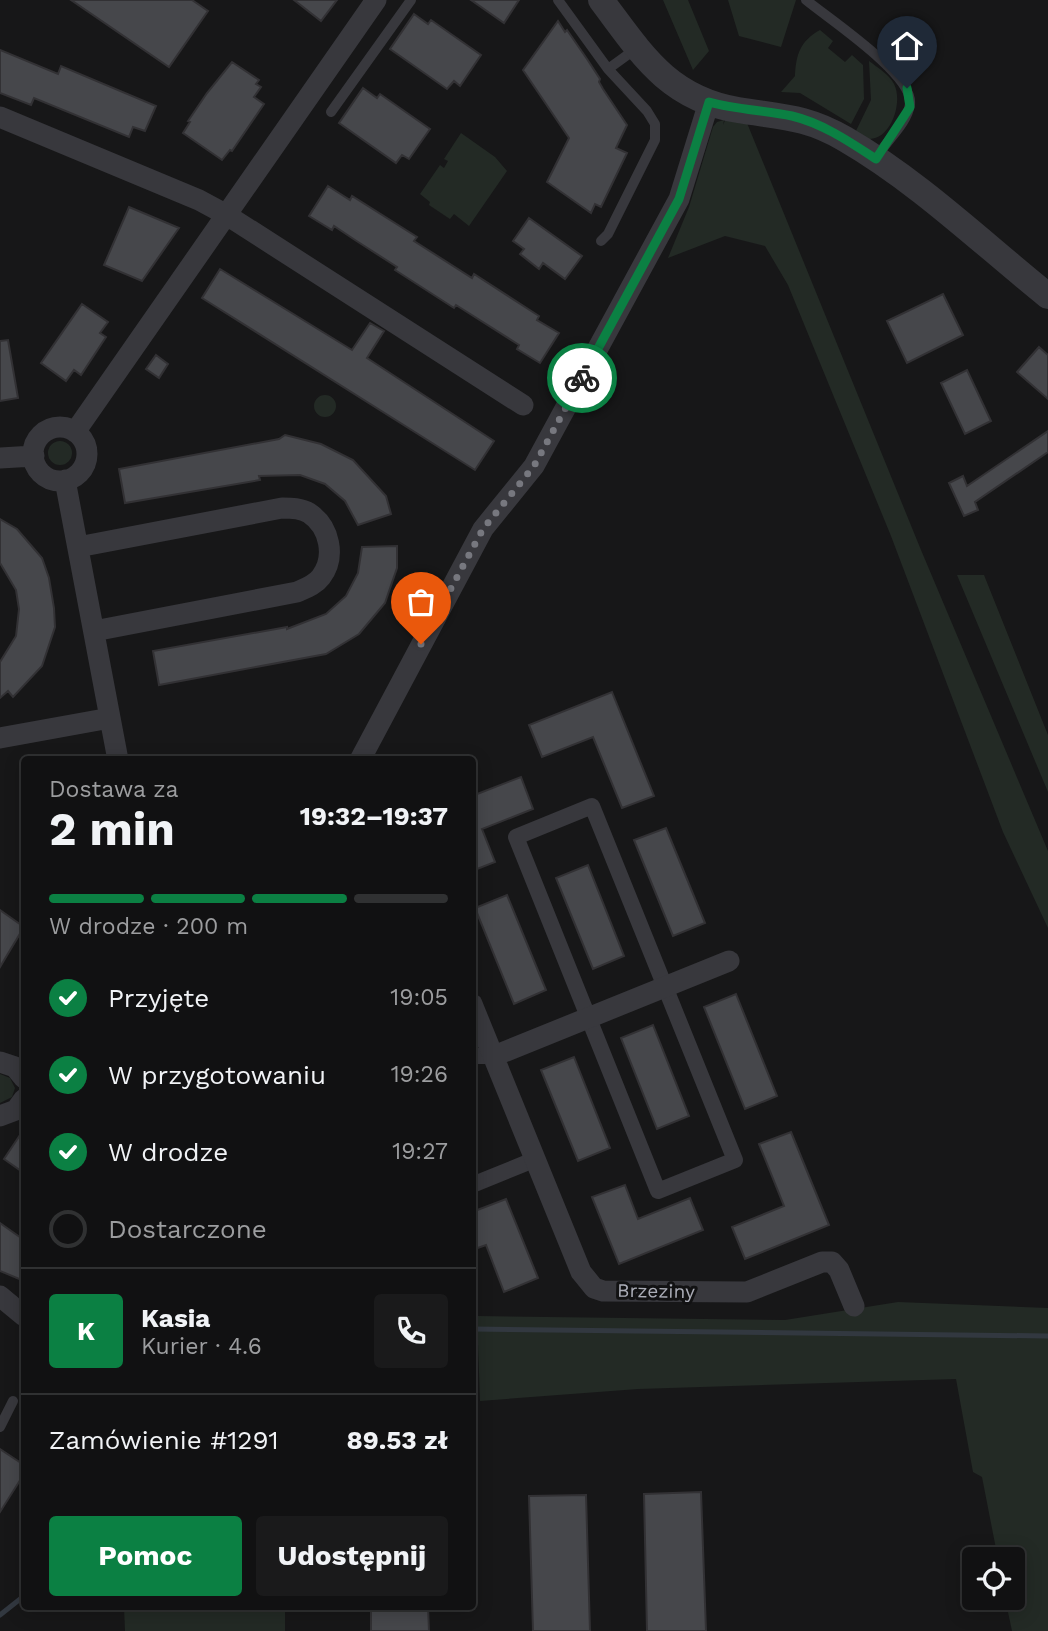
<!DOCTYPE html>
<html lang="pl">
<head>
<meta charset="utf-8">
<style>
	body { margin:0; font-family:"Work Sans",sans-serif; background:#1a1a1b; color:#f1f3f6; height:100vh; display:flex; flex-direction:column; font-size:26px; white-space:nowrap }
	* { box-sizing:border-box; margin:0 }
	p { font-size:23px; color:#9c9d9f }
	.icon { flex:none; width:38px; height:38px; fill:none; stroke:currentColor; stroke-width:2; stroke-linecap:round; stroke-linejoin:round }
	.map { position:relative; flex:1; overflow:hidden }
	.sheet { position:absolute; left:21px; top:756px; width:455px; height:854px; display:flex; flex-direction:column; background:#111112; border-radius:7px; box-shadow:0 4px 18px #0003,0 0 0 2px #303132 }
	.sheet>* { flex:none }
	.buttons { position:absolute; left:962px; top:1547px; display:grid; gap:14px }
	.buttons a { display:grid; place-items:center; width:63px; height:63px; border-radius:7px; background:#111112; box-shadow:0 4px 18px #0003,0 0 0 2px #303132; font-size:35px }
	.pin { position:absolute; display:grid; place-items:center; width:60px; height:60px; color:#fff; margin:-72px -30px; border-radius:50% 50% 50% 0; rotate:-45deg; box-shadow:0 0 7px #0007 }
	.pin .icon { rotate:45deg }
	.courier { position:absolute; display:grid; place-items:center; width:70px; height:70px; margin:-35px; border:5px solid #0b8043; border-radius:50%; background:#fff; color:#222; box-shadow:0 2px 9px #0007 }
	.overview em { font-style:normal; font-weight:700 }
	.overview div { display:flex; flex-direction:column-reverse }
	.overview { display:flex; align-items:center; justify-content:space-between; height:119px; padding:0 28px }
	h1 { font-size:46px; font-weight:700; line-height:52px }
	.bar { display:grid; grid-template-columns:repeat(4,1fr); gap:10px 7px; align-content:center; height:84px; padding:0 28px }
	.bar i { height:9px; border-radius:5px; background:#303132 }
	.bar .current { background:#0b8043 }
	.bar p { grid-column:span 4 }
	.line { display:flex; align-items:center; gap:18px; padding:0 28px; border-top:2px solid #303132 }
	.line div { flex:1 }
	.round { display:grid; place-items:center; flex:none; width:74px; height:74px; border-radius:7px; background:#1a1a1b }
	ol { padding:0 28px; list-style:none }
	li { display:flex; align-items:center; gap:21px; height:77px }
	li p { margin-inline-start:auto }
	li .icon { padding:7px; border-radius:50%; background:#0b8043; color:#fff; stroke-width:4 }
	li:last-child { color:#9c9d9f }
	li i { width:38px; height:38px; border:4px solid #303132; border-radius:50% }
	.primary-button { display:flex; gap:14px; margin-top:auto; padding:14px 28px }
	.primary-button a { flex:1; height:80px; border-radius:7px; background:#0b8043; color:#fff; font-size:28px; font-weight:700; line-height:80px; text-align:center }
	.primary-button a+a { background:#1a1a1b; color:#f1f3f6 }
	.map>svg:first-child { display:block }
</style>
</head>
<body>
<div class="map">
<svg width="1048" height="1631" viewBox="0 0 1048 1631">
	<rect width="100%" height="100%" fill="#171718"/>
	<!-- green -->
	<path fill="#232a25" d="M 663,0 L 688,0 L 709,51 L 693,70 Z
		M 728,0 L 796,0 L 781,47 L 739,36 Z
		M 820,30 L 833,41 L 828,48 L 845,62 L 852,55 L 863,65 L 864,99 L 851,124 L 800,93 L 781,92 L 795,76 C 796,55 800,41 820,30 Z
		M 869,61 C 878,68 889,74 894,84 C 903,101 892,138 870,139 C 864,140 859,137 854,135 L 871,100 Z
		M 727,116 L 747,123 L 921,550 L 1048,851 L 1048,928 L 1003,832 L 891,536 L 788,285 L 765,246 L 725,236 L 668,258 L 689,207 L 713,127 L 717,122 L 724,120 L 723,125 Z
		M 461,133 L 495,157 L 507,171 L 469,226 L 454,214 L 450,219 L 429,205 L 430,202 L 420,194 L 440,165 L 444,168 L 448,161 L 444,159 Z
		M314 406a11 11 0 1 1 22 0a11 11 0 1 1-22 0Z
		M48 453a12 12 0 1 1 24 0a12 12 0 1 1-24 0Z
		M 957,575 L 984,575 L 1048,735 L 1048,792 Z
		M 0,1074 L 10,1078 L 15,1088 L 12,1097 L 0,1103 Z
		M 898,1302 L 1048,1308 L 1048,1631 L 1012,1631 L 1005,1598 L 1013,1598 L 1013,1559 L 998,1559 L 982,1477 L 973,1472 L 956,1379 L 638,1389 L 480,1401 L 477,1316 L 785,1320 Z
		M 124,1607 L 285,1607 L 285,1631 L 125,1631 Z"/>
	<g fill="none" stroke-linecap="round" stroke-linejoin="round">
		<!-- stream -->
		<path stroke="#323840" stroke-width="5" d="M 472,1329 L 1048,1336
			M 0,1615 L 24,1596"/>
	</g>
	<!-- building -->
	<path fill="#46474b" stroke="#323134" stroke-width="2" d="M 71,0 L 192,0 L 208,11 L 169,67 Z
		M 294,0 L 337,0 L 321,21 Z
		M 471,0 L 519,0 L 504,23 Z
		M 414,14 L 428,24 L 431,20 L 481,55 L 460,86 L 454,81 L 447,89 L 390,49 Z
		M 558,21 L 565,32 L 567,30 L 587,59 L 600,79 L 599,82 L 603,89 L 627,125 L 616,148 L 627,153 L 601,207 L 595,204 L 591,213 L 547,182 L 569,138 L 523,70 Z
		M 0,50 L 58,74 L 61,66 L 156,106 L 145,131 L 133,127 L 129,137 L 34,98 L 31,105 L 0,93 Z
		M 232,62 L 259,80 L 256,84 L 261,87 L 254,97 L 264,104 L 232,151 L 230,150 L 222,160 L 183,133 L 190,122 L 188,121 L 207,93 Z
		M 363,88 L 377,98 L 380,94 L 430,129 L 409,159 L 402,155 L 396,163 L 339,123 Z
		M 328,186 L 350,200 L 352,196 L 417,237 L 414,241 L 472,278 L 474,274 L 539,316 L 537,320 L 559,333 L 540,363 L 517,349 L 519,345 L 456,305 L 454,308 L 395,270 L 397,267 L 355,240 L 334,226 L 332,230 L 309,216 Z
		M 129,207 L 179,228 L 142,281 L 104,265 Z
		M 529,218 L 582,256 L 565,279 L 543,263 L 539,269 L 520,254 L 524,249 L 513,241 Z
		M 220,269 L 352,350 L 370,323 L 384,331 L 367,358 L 494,441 L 475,470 L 202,298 Z
		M 943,294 L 963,335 L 907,363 L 887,321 Z
		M 82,304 L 108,322 L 100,333 L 106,337 L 81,375 L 74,370 L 66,381 L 41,363 Z
		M 8,340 L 18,398 L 0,401 L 0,341 Z
		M 1039,347 L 1048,355 L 1048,399 L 1017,372 Z
		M 156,355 L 168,364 L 159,378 L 146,369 Z
		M 967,370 L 991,421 L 965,434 L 941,383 Z
		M 1048,431 L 1048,452 L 975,502 L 978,510 L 964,516 L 949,483 L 963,476 L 967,486 Z
		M 285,435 L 321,444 L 353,460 L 386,496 L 391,514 L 358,525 L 345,501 L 325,484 L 300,475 L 259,476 L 260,480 L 125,503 L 119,469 L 279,439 Z
		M 0,519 L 17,529 L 42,558 L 49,578 L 54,608 L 55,627 L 42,666 L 13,697 L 8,691 L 0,698 L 0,662 L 16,636 L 19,609 L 16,590 L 0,563 Z
		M 397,546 L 397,568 L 385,603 L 359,634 L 326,654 L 159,685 L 153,651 L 287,627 L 287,629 L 326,614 L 346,596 L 358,573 L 362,547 Z
		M 612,692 L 654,796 L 622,808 L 593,737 L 542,757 L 529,725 Z
		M 521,777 L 533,809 L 482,829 L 495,862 L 472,871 L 472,796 Z
		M 666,828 L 705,923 L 673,936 L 634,840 Z
		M 588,865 L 624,956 L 593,969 L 556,878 Z
		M 507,895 L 546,990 L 514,1004 L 475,908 Z
		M 0,910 L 24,927 L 0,967 Z
		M 736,994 L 777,1096 L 745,1109 L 704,1007 Z
		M 653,1025 L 689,1116 L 657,1129 L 621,1038 Z
		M 574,1057 L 610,1148 L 578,1161 L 541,1070 Z
		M 24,1129 L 24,1173 L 4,1159 Z
		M 791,1132 L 829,1225 L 745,1259 L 732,1227 L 784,1206 L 759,1144 Z
		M 625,1185 L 638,1219 L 690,1198 L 703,1230 L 619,1264 L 592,1197 Z
		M 506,1199 L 538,1278 L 504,1292 L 486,1245 L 472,1250 L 472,1212 Z
		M 0,1223 L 24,1240 L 24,1281 L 0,1271 Z
		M 0,1449 L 24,1465 L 24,1474 L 0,1512 Z
		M 701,1492 L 706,1631 L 647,1631 L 644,1494 Z
		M 586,1495 L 590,1631 L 533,1631 L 529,1496 Z
		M 371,1606 L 428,1606 L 429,1631 L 371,1631 Z"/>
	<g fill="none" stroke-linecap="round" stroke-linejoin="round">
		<!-- service -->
		<path stroke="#38383d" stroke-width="10" d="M 558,0 L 608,69 L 647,111 L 655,124 L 655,140 L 608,234 L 601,241
			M 806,0 C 829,19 914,75 910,104 C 907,125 885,141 876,159
			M 608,69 L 637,48
			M 331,112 L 411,0
			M 0,1427 L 13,1401"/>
		<!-- pedestrian -->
		<path stroke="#38383d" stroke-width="16" d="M 592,806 L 735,1160 L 658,1191 L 516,837 Z
			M 472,1056 L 494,1056
			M 472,1185 L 536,1159"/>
		<!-- minor -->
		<path stroke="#38383d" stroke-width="21" d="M 0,117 L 199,200 L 225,214 L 523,405
			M33 454a27 27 0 1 1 54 0a27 27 0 1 1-54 0Z
			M 75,432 L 376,0
			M 0,458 L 34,456
			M 65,480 L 118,760
			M 78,547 L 282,508 C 291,508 301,508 309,513 C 330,527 336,557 321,577 C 315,585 306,588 297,592 L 94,631
			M 0,738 L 110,718
			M 360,760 L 483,529 L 534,466 L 679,199 L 709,102
			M 472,1004 L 581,1272 L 594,1288 L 603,1291 L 747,1292 L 822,1262 L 832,1262 L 839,1270 L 854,1306
			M 494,1056 L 729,961
			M 0,1062 L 15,1067 L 24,1078
			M 0,1116 L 16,1110 L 24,1099
			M 0,1296 L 24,1316"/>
		<!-- tertiary -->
		<path stroke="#38383d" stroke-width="26" d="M 601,0 C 641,53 667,98 738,110 C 780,117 806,116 845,139 C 919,182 982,243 1048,296"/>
	</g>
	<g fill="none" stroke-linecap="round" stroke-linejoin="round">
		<!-- done -->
		<path stroke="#77787f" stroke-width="7" stroke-dasharray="0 12.6" d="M 421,644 L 483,529 L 534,466 L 582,378"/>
		<!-- route -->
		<path stroke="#0b8043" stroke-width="9" d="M 582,378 L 679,199 L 709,102 C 737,110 764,110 792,116 C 822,123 850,142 876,159 L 910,107 L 907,88"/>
	</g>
	<g text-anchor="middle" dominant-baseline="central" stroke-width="6" stroke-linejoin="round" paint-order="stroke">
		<!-- street labels -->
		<g font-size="19" fill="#abadb7" stroke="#121213">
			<text transform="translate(656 1291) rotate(1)">Brzeziny</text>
		</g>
	</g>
</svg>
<div class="buttons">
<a><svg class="icon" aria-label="locate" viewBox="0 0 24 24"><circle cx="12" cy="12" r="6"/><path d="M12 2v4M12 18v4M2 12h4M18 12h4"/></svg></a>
</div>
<div class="pin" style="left:421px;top:644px;background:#ea580c"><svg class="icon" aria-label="bag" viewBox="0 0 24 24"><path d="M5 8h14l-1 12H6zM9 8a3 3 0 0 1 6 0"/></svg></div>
<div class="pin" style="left:907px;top:88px;background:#1f2937"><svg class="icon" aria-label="home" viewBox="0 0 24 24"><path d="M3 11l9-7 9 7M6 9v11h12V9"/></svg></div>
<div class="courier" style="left:582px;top:378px"><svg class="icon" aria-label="bike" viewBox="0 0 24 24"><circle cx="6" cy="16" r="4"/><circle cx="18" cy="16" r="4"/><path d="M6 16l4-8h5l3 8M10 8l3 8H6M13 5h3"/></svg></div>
<section class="sheet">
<div class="overview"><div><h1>2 min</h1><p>Dostawa za</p></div><em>19:32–19:37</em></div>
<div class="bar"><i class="current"></i><i class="current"></i><i class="current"></i><i></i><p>W drodze · 200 m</p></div>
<ol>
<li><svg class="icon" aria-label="check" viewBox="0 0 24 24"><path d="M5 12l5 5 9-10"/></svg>Przyjęte<p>19:05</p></li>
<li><svg class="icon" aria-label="check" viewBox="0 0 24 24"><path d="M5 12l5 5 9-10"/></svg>W przygotowaniu<p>19:26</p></li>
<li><svg class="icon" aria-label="check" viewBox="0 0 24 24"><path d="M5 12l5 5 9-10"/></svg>W drodze<p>19:27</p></li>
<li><i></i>Dostarczone</li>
</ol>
<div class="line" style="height:126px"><b class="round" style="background:#0b8043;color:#fff">K</b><div><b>Kasia</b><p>Kurier · 4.6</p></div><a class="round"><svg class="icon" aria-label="phone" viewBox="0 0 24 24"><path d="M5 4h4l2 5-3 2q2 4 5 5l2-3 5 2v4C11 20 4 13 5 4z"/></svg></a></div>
<div class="line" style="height:91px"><div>Zamówienie #1291</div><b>89.53 zł</b></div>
<div class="primary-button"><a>Pomoc</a><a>Udostępnij</a></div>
</section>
</div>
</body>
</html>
